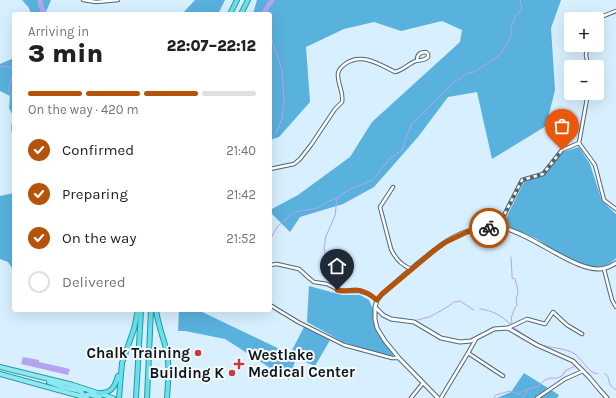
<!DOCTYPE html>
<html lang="en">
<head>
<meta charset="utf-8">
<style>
	body { margin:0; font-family:Karla,sans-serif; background:#f6f6f6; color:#202124; height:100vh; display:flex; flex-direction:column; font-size:15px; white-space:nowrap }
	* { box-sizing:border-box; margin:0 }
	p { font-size:13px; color:#757577 }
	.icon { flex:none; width:22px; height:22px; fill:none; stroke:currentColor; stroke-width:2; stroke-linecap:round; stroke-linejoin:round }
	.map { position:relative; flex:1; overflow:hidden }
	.details { position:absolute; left:12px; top:12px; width:260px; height:300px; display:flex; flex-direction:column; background:#fff; border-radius:4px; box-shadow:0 4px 16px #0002 }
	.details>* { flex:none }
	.tools { position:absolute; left:564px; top:12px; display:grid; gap:8px }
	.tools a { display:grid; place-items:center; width:40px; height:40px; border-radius:4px; background:#fff; box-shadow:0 4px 16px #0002; font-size:20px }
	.pin { position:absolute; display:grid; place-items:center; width:34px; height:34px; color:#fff; margin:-41px -17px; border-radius:50% 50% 50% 0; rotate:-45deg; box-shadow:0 0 4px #0007 }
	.pin .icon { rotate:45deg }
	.courier { position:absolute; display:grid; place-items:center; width:40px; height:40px; margin:-20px; border:3px solid #b45309; border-radius:50%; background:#fff; color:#222; box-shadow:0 1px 5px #0007 }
	.summary em { font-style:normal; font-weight:800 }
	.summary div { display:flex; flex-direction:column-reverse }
	.summary { display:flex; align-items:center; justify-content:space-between; height:68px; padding:0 16px }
	h1 { font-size:26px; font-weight:800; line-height:30px }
	.bar { display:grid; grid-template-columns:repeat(4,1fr); gap:6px 4px; align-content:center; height:48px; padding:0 16px }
	.bar i { height:5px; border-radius:3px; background:#e0e0e0 }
	.bar .active { background:#b45309 }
	.bar p { grid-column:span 4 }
	ol { padding:0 16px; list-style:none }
	li { display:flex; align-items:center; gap:12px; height:44px }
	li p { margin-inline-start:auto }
	li .icon { padding:4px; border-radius:50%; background:#b45309; color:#fff; stroke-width:4 }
	li:last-child { color:#757577 }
	li i { width:22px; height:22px; border:2px solid #e0e0e0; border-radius:50% }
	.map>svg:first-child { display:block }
</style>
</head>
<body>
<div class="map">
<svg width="616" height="398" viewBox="0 0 616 398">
	<rect width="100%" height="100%" fill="#d7effe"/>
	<!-- forest -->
	<path fill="#59b1de" d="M 22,0 L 51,0 L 45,14 L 31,14 L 29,8 Z
		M 195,0 L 225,0 L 218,14 L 182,14 Z
		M 257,0 L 561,0 L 551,28 L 555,90 L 546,126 L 492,159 L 477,92 L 448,97 L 418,137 L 374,187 L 343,204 L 300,217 L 290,232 L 270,212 L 270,210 L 298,195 L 350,157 L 372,122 L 460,42 L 462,30 L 442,21 L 401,31 L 374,22 L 344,29 L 306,47 L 310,102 L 279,137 L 270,140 L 270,14 L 253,14 Z
		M 14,58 L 14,143 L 11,128 L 13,116 L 9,108 L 10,96 L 0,91 L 0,64 Z
		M 579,147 L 590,164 L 602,201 L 616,214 L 616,258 C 614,260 611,263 609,264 C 585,275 555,249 535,238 C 525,233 514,229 503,224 L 524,182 L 544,174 L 563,152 Z
		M 14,193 L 14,271 L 8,262 L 0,259 L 0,196 Z
		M 309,286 L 342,295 L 360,295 L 369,300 L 373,309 L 375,324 L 378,333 L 393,354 L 393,356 L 384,355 L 343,342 L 307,322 Z
		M 179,310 L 198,310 L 290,354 L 304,327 L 330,340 L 315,366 L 296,358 L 289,380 L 225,339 L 185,331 L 178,331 Z
		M 524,373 L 559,395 L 557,398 L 497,398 L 511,392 Z"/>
	<!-- water -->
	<path fill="#b4a4ef" d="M 23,357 L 39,360 L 39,362 L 70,369 L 68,375 L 21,364 Z"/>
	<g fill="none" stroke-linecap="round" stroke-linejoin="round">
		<!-- stream -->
		<path stroke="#b4a4ef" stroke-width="1" d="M 270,35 L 282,69 L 284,101 L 282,119 L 276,133
			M 0,67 L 2,66 L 14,68
			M 14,71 L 9,84 L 9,91 L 13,99 L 14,109
			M 337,198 L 335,216 L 326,236 L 324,248 L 327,264 L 340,286
			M 270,240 L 277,227 L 294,212 L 318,208 L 327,202 L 337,198 L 350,189 L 373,180 L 390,158 L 402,150 L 411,125 L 453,83 L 468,73 L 474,72 L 493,60 L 501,54 L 511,37 L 511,28 L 515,17 L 522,9 L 520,0
			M 480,309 C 492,310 502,316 510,324 L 512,322 L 511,317 C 514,313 513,309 517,305 L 516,298 L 518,294 L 517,286 L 515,279 L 512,278 L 512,275 L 511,257
			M 417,320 C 421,319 425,318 429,317 C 434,315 451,305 454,302 L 460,301 L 474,310
			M 513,327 C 522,333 530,340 539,344 C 551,349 564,347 575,354 C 582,359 589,374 598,374
			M 605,374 L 606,374 L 608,377 L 610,385 L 616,390
			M 494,398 L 496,395 L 510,391 L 518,394 L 527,389 L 537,387 L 545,380 L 550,378 L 558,378 L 563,375 L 565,371 L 575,366
			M 522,398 L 529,389"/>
		<!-- river -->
		<path stroke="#b4a4ef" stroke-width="5" d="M 40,0 L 41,6 L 44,14
			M 263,14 L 272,0"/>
		<defs>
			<path id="minor" d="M 83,0 L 96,2 L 118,0
				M 596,19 L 616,11
				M 587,45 L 586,56 L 589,67
				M 588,93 L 579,143 L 595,165 L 604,200 L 616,209
				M 270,169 L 294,164 L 300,159 L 311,145 L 335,109 L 342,102 C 344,91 337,84 338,74 C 338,69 342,67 345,64 C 362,52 379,64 395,72 C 404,70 409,63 416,61 C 421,59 423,62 428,57 L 428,54 L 426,52 C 420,52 417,55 417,60
				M 393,187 L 380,207 L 391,249 C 395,258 401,265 411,269
				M 498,227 L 522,180 L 543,174 L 562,150 L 579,143
				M 270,265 L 277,264 L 299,269 L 310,279 L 314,282 L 327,284 L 341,291 L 360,291 L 369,294 L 377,300
				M 604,269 L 612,300 L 616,307
				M 270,305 L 298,322 L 344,345 L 392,358 L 399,358
				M 508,328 L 527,319 L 545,324 L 553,312 L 567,325 L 582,334
				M 468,353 L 503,376
				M 411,398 L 423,383
				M 441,398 L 468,353 L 476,339
				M 537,398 L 565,379 L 583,371"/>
			<path id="tertiary" d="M 375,307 L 383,315 L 391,319 L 414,322 L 441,338 L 460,342 L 471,341 L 494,329 L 508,328 L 537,345 L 573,361 L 589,377 L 599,389 L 607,398
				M 438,398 L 399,358 L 385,341 L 377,328 L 375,319 L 375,307 L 377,300 L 382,294 C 394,284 405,274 417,264 C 432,252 446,239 465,232 C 476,228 492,226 504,228 C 533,234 580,276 605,268 C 609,267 613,265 616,263"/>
			<path id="primary" d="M 0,367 L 73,385 L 113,398
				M 0,374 L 87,398
				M 49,382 L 63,387 L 80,391 L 82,393 L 83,397 C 88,392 95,396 100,398"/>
			<path id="trunk" d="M 230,14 L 237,0
				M 241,14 L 248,0
				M 156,310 C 158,325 164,339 167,353 C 170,368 168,383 167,398
				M 98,393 C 111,393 114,389 118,376
				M 119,398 L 122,363 L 134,329 L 138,310
				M 136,398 L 141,310
				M 147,398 L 151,310"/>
		</defs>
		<!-- minor casing -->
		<use href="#minor" stroke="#516773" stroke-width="4.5"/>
		<!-- tertiary casing -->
		<use href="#tertiary" stroke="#516773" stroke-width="5"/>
		<!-- primary casing -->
		<use href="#primary" stroke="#2e96a0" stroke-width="6"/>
		<!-- trunk casing -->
		<use href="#trunk" stroke="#2e96a0" stroke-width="6"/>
		<!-- minor -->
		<use href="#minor" stroke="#fff" stroke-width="2.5"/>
		<!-- tertiary -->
		<use href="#tertiary" stroke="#fff" stroke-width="3"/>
		<!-- primary -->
		<use href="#primary" stroke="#8ce9f1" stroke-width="4"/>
		<!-- trunk -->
		<use href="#trunk" stroke="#66e2ec" stroke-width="4"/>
	</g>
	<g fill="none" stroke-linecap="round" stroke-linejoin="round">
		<!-- done -->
		<path stroke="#54626a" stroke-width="4" stroke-dasharray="0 7.2" d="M 489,228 L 498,227 L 522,180 L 543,174 L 562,150"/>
		<!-- route -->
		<path stroke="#b45309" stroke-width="5" d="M 337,290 C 344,292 349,290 356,290 C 364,290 371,295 377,300 L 382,294 L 436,249 L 446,242 L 467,232 L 489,228"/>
	</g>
	<!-- markers -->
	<g fill="#c8393d" stroke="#f4f9fc" stroke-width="1.5">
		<circle cx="198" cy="353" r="4"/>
		<path d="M237 358h4v4h4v4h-4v4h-4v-4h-4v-4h4z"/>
		<circle cx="232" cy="373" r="4"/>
	</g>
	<g text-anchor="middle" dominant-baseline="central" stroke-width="4" stroke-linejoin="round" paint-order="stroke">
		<!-- poi labels -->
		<g font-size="15" font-weight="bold" fill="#0d161b" stroke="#f4f9fc" text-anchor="end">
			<text x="190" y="353">Chalk Training</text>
			<text x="248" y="355" text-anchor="start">Westlake<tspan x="248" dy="17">Medical Center</tspan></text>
			<text x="224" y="373">Building K</text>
		</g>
	</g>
</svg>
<div class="tools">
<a>+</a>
<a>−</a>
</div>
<div class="pin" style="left:562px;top:150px;background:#ea580c"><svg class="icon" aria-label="bag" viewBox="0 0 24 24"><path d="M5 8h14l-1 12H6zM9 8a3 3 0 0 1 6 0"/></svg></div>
<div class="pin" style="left:337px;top:290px;background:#1f2937"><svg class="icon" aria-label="home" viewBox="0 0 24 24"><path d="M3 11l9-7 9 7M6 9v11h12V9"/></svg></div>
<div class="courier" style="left:489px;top:228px"><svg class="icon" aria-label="bike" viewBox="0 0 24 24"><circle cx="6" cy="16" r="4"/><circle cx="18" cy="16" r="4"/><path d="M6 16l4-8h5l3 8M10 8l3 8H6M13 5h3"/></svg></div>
<section class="details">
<div class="summary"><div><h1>3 min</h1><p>Arriving in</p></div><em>22:07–22:12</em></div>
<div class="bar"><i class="active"></i><i class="active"></i><i class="active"></i><i></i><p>On the way · 420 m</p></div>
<ol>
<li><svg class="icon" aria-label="check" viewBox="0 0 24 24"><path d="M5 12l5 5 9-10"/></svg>Confirmed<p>21:40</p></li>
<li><svg class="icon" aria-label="check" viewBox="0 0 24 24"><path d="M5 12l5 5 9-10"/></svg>Preparing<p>21:42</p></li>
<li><svg class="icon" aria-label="check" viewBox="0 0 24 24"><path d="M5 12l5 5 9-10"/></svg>On the way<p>21:52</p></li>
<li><i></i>Delivered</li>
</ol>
</section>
</div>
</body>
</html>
